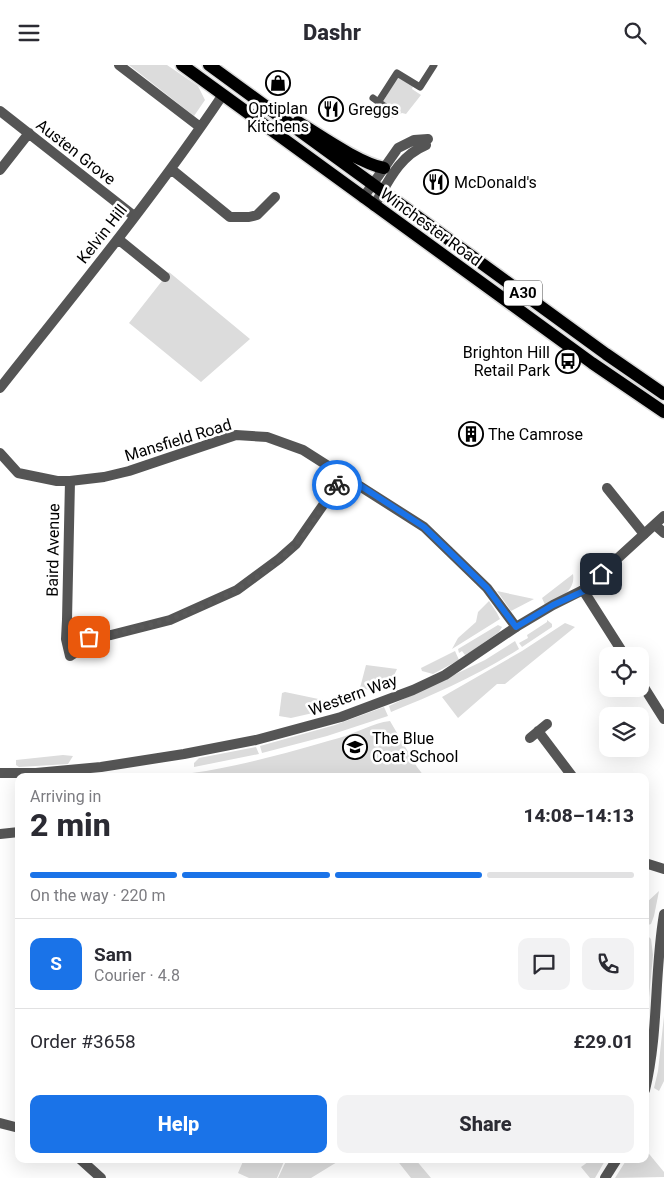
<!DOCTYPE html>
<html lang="en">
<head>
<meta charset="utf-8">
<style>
	body { margin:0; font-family:Roboto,sans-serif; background:#f2f2f3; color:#2b2b33; height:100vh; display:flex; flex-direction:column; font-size:19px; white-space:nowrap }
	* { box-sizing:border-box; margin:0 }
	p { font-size:16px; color:#7c7c81 }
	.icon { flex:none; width:28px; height:28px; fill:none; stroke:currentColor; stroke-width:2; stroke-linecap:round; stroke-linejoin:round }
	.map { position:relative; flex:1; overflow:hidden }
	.sheet { position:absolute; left:15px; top:708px; width:634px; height:390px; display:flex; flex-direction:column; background:#fff; border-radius:10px; box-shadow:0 5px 20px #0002 }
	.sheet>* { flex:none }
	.tools { position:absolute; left:599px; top:582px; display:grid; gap:10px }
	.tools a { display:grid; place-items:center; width:50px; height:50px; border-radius:10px; background:#fff; box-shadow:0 5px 20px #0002; font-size:25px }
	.pin { position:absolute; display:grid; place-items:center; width:42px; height:42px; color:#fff; margin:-21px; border-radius:10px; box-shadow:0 2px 8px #0006 }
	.courier { position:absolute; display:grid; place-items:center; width:50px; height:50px; margin:-25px; border:4px solid #1a73e8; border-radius:50%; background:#fff; color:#222; box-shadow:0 1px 6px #0007 }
	.headline em { font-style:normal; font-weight:800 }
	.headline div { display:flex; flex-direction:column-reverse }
	.headline { display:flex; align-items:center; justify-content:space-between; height:85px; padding:0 15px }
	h1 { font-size:32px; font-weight:800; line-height:38px }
	.bar { display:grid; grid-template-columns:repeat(4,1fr); gap:8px 5px; align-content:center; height:60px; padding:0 15px }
	.bar i { height:6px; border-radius:4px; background:#e1e1e2 }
	.bar .on { background:#1a73e8 }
	.bar p { grid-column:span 4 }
	.line { display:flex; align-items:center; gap:12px; padding:0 15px; border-top:1px solid #e1e1e2 }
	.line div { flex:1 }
	.round { display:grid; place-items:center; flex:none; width:52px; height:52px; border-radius:10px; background:#f2f2f3 }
	.action { display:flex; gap:10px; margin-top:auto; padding:10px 15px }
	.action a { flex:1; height:58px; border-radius:10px; background:#1a73e8; color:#fff; font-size:20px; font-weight:800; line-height:58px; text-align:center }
	.action a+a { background:#f2f2f3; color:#2b2b33 }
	header { display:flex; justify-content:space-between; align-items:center; height:65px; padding:0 15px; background:#fff; font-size:22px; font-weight:800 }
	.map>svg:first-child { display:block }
</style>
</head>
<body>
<header><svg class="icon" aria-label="menu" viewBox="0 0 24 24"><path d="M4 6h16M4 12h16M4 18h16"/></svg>Dashr<svg class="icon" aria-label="search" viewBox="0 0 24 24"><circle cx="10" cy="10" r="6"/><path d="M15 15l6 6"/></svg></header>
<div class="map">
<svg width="664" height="1113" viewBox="0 0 664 1113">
	<rect width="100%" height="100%" fill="#fff"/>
	<!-- green -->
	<path fill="#dcdcdc" d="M 129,0 L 167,0 L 198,21 L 205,35 L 194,51 Z
		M 399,10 L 413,21 L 412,24 L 421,30 L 406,49 L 402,48 L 392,53 L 376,43 L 384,35 Z
		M 169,207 L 250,274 L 201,317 L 129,258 Z
		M 573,509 C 576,526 558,534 546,542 L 542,533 Z
		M 497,526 L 534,534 L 511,546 Z
		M 489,536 L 497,548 L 500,554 L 452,584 L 458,573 L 476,557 L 478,547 Z
		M 547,555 L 552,559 L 552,562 L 522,582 L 519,578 L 528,573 L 527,570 L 547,557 Z
		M 565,558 L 575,562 L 505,619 L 497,619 L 458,653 L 442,632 L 522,586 Z
		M 498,560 L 502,562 L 499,567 L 469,588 L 465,590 L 462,586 L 459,588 L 458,584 Z
		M 515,576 L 519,584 C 478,610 436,629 391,647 L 389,641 L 485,595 Z
		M 455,586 L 459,595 L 433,609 L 422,606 L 421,603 Z
		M 366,600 L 397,604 L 387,625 L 379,627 L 360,623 Z
		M 285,627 L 328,636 L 326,645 L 291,653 L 279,651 L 282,628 Z
		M 384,642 L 388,651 L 327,671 L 262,688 L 260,681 L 335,660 Z
		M 390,656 L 417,702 L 424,711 L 193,711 L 192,708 C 239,702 293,686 339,673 C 356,668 373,658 390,656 Z
		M 256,682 L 259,689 L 194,702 L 194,698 L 199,693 Z
		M 63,690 L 73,691 L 68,699 L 19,702 L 16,700 L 16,695 Z
		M 659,826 L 654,851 L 651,859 L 645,861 L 645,839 Z
		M 645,868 L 651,874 L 653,890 L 645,975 L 645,887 L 648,884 L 645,879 Z
		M 664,951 L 664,1016 L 659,1026 L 654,1023 L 658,1006 Z
		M 645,1084 L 664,1107 L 664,1112 L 615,1113 L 627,1094 L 645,1094 Z
		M 244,1094 L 285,1094 L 277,1113 L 249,1113 L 238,1108 Z
		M 287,1094 L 342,1094 L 311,1113 L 278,1113 Z
		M 396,1094 L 415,1094 L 431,1113 L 411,1113 Z
		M 592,1094 L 606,1094 L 595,1113 L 590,1113 L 581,1102 Z"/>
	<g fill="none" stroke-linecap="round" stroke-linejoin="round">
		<defs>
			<path id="primary" d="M 182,0 L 592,298 L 664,347
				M 209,0 L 606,289 L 664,329
				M 298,57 C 321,71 359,98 384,103"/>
		</defs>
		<!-- primary casing -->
		<use href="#primary" stroke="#dbdbdb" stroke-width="15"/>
		<!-- pedestrian -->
		<path stroke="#555" stroke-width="7" d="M 373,33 L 394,48
			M 379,36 L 397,8 L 420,22 L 434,0"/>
		<!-- minor -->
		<path stroke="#555" stroke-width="10" d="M 119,0 L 200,62
			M 0,46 L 134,151
			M 171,104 L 230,152 L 249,152 L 257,150 L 275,132
			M 0,105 L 29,68
			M 363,133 L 398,83 L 414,75 L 428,74
			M 374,141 C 388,117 399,91 426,80
			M 118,174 L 165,212
			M 0,323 C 76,227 154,132 222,31
			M 0,388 L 18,408 L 57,416 L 70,416 L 104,412 L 129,406 L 236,370 L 267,372 L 303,385 L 424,462 L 487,523 L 516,562
			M 70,416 L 67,555 L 89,572 L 111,570 L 170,555 L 237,525 L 279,494 L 296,479 L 344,410
			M 607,423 L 644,469
			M 655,460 L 664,468
			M 583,525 L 625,591
			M 67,555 L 66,574 L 70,591 L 84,582 L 89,572
			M 640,616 L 664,654
			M 538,666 L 572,711
			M 530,673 L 547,659
			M 0,769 L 19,767
			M 645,798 L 664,804
			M 645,1025 C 659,967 654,907 664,849
			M 0,1058 L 19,1063
			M 80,1094 L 101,1113
			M 605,1113 L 617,1094"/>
		<!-- tertiary -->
		<path stroke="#555" stroke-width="10" d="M 0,708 L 36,708 L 101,702 L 184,689 L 256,675 L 341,652 L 413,625 L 445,610 L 516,562 L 553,540 L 583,525 L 664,451"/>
		<!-- primary -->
		<use href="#primary" stroke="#000" stroke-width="12"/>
	</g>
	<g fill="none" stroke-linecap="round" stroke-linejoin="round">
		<!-- done -->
		<path stroke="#595959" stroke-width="5" stroke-dasharray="0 9" d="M 89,572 C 159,564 246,532 295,480 C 310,464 324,438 337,420"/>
		<!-- route -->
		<path stroke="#1a73e8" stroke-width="6" d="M 337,420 L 344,410 L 424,462 L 487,523 L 516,562 L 553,540 L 584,526 L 601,509"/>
	</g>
	<!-- icons -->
	<defs>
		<symbol id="shop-ring" viewBox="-11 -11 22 22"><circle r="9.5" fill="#fff" stroke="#000" stroke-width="1.5"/><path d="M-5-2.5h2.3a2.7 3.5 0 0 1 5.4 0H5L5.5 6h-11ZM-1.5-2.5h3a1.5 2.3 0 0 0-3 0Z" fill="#000"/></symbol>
		<symbol id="restaurant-ring" viewBox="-11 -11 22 22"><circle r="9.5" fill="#fff" stroke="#000" stroke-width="1.5"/><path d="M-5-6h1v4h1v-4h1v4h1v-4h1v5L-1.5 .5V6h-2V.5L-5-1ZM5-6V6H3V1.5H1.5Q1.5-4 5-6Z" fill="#000"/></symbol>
		<symbol id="bus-ring" viewBox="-11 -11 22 22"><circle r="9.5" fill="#fff" stroke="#000" stroke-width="1.5"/><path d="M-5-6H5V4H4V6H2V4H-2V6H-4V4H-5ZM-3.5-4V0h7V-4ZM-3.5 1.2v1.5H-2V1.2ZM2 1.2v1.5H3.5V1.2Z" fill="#000"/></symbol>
		<symbol id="building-ring" viewBox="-11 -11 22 22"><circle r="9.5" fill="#fff" stroke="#000" stroke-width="1.5"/><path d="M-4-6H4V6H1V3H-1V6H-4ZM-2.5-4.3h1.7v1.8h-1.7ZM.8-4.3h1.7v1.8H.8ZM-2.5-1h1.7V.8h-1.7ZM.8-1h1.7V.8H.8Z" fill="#000"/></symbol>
		<symbol id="school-ring" viewBox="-11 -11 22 22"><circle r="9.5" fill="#fff" stroke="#000" stroke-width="1.5"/><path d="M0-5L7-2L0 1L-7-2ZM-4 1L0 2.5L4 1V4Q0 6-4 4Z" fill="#000"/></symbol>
	</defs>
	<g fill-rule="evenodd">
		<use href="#shop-ring" x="264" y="4" width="28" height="28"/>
		<use href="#restaurant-ring" x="317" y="30" width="28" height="28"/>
		<use href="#restaurant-ring" x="422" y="103" width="28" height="28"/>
		<use href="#bus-ring" x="554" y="282" width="28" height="28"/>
		<use href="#building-ring" x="457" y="355" width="28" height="28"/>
		<use href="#school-ring" x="341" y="668" width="28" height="28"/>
	</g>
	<g text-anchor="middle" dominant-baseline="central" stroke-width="5" stroke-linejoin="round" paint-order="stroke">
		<!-- shield labels -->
		<rect fill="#fff" stroke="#4c4c4c" stroke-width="1" x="504" y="215.5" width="38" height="25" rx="4"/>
		<g font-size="15" font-weight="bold" fill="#000">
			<text x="523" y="228">A30</text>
		</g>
		<!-- poi labels -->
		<g font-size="16" fill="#000" stroke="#fff" text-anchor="start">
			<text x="278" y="43" text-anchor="middle">Optiplan<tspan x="278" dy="18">Kitchens</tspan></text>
			<text x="348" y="44">Greggs</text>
			<text x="454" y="117">McDonald's</text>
			<text x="550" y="287" text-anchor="end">Brighton Hill<tspan x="550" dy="18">Retail Park</tspan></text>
			<text x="488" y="369">The Camrose</text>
			<text x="372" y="673">The Blue<tspan x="372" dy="18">Coat School</tspan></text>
		</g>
		<!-- street labels -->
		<g font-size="16" fill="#000" stroke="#fff">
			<text transform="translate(76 87) rotate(38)">Austen Grove</text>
			<text transform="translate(431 162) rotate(36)">Winchester Road</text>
			<text transform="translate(102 169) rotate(-52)">Kelvin Hill</text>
			<text transform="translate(178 375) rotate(-17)">Mansfield Road</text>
			<text transform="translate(53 485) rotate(-89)">Baird Avenue</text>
			<text transform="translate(353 630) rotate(-20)">Western Way</text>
		</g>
	</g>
</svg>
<div class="tools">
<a><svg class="icon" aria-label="locate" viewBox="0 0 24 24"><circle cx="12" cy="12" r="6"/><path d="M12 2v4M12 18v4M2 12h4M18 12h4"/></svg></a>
<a><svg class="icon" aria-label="layers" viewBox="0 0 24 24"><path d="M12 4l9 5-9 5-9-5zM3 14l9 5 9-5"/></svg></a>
</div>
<div class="pin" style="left:89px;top:572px;background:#ea580c"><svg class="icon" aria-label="bag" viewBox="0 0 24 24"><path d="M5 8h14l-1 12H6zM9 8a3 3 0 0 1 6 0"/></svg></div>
<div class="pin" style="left:601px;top:509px;background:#1f2937"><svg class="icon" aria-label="home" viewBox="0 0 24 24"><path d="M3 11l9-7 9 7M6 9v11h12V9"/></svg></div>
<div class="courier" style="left:337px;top:420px"><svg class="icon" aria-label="bike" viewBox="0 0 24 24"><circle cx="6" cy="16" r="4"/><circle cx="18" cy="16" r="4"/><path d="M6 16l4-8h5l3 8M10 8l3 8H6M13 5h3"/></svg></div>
<section class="sheet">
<div class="headline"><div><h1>2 min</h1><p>Arriving in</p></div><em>14:08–14:13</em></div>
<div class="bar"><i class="on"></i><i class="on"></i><i class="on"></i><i></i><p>On the way · 220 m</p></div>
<div class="line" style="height:90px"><b class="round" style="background:#1a73e8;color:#fff">S</b><div><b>Sam</b><p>Courier · 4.8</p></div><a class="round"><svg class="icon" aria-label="chat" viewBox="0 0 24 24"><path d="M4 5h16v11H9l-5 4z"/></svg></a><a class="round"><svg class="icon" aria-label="phone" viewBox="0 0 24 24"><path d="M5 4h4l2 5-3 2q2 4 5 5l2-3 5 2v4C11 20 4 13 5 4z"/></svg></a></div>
<div class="line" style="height:65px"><div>Order #3658</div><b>£29.01</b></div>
<div class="action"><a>Help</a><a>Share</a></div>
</section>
</div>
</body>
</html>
